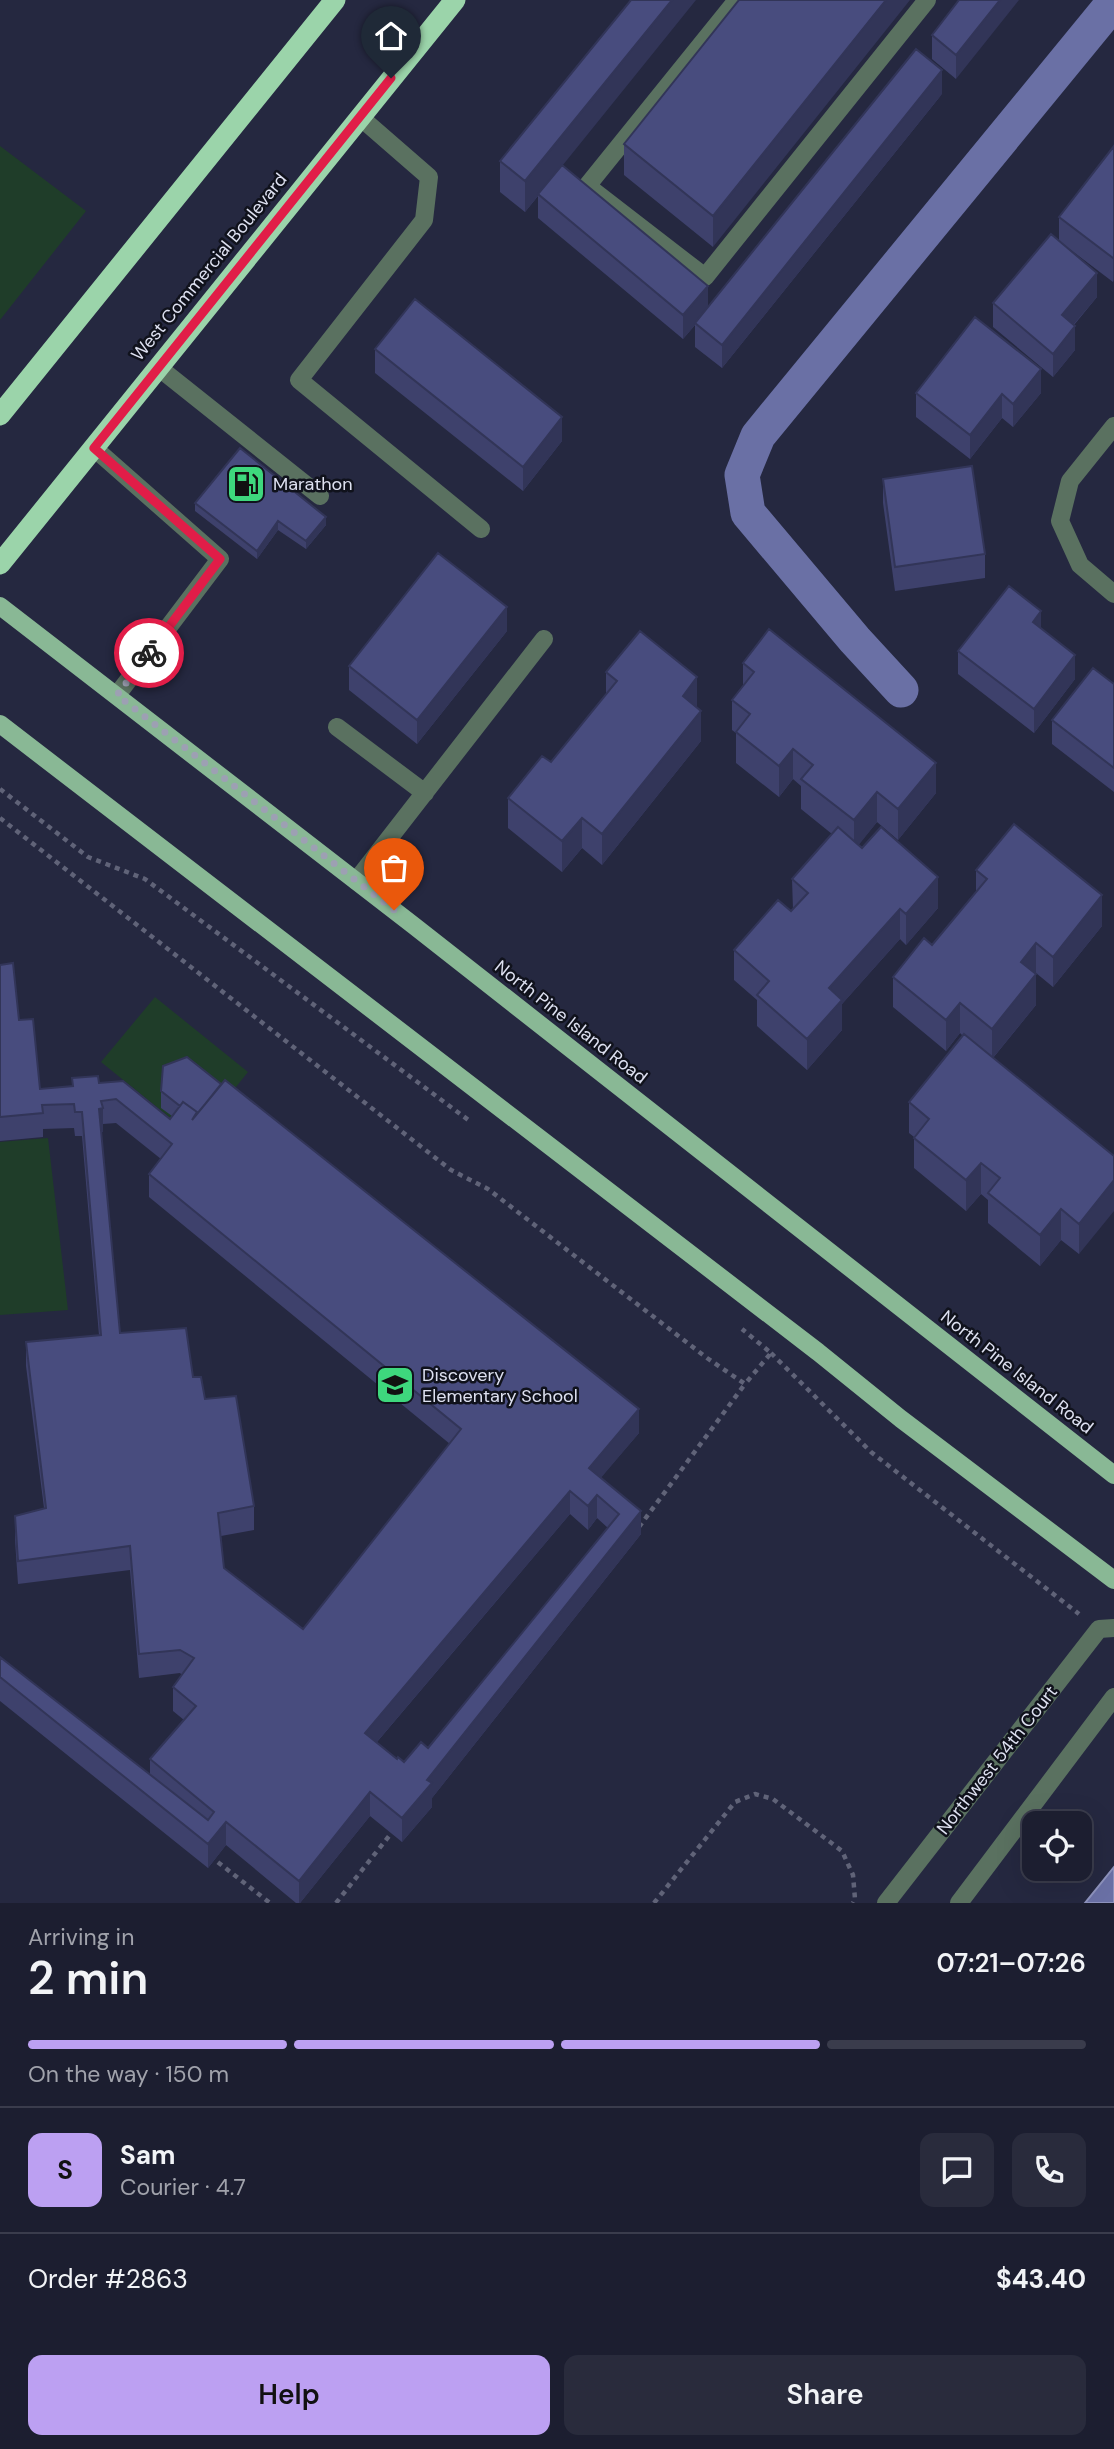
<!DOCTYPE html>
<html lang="en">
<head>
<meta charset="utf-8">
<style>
	body { margin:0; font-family:"DM Sans",sans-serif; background:#292b3c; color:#f1f3f6; height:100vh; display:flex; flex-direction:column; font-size:26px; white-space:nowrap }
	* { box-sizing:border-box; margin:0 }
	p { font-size:23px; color:#a0a2ab }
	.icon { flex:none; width:38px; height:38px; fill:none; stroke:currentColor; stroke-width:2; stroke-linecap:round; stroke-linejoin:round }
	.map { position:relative; height:1903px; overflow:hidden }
	.details { display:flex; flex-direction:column; background:#1c1e30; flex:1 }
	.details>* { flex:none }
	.fabs { position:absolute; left:1022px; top:1811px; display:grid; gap:14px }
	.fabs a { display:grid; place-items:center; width:70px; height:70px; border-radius:14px; background:#1c1e30; box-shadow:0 7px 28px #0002,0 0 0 2px #3a3c4c; font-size:35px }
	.pin { position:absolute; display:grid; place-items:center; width:60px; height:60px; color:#fff; margin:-72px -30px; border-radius:50% 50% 50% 0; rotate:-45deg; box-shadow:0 0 7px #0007 }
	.pin .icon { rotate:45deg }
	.courier { position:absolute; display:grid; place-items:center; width:70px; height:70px; margin:-35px; border:5px solid #e11d48; border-radius:50%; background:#fff; color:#222; box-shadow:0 2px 9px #0007 }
	.headline em { font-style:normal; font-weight:600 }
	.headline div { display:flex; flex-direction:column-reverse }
	.headline { display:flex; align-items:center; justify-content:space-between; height:119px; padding:0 28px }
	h1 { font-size:46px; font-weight:600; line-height:52px }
	.bar { display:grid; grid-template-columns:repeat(4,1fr); gap:10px 7px; align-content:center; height:84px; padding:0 28px }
	.bar i { height:9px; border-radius:5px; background:#3a3c4c }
	.bar .current { background:#bca0f2 }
	.bar p { grid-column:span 4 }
	.line { display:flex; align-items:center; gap:18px; padding:0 28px; border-top:2px solid #3a3c4c }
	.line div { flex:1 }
	.round { display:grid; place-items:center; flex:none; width:74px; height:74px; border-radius:14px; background:#292b3c }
	.action { display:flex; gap:14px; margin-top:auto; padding:14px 28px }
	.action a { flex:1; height:80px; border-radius:14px; background:#bca0f2; color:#111; font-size:28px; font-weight:600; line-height:80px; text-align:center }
	.action a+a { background:#292b3c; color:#f1f3f6 }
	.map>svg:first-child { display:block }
</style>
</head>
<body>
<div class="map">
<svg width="1114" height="1903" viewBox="0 0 1114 1903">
	<rect width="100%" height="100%" fill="#252840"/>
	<!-- green -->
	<path fill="#1f3d29" d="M 0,146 L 86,211 L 0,320 Z
		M 155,997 L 248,1072 L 195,1138 L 101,1062 Z
		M 48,1138 L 68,1310 L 0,1315 L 0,1142 Z"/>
	<!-- water -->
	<path fill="#6a70a5" stroke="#8d92bc" stroke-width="2" d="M 1114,1867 L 1114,1903 L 1085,1903 Z"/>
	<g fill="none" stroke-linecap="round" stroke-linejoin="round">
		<!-- canal -->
		<path stroke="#6a70a5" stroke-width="35" d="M 901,690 L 855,640 L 748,513 L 742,475 L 758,436 L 1114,2"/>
		<!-- path -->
		<path stroke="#606378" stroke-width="4.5" stroke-dasharray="5 5" stroke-linecap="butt" d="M 0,789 L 88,857 L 145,879 L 471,1122
			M 0,818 L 451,1170 L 488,1189 L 707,1358 L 745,1384 L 771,1353 L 742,1329
			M 771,1353 L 871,1452 L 1079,1614
			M 639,1527 L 745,1384
			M 210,1856 L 270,1903
			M 336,1903 L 393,1831
			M 654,1903 L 735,1802 L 755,1794 L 773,1799 L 842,1851 L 853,1875 L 855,1899 L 853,1903"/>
		<!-- minor -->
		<path stroke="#5a7160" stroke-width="18" d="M 737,0 L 587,186 L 705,277 L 927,0
			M 360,117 L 429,177 L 424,220 L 299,380 L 481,529
			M 158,367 L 320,496
			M 1114,426 L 1070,481 L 1060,521 L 1080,565 L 1114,594
			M 94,448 L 220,559 L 117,695
			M 337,727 L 425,793
			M 356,881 L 544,639
			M 886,1903 L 1099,1629 L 1114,1628
			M 959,1903 L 1114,1697"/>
		<!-- major -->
		<path stroke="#89b895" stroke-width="18" d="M 0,606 L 413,925 L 1114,1475
			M 0,724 L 818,1352 L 901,1419 L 1114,1580"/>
		<!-- highway -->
		<path stroke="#9bd4aa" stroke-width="21" d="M 0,415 L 335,0
			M 0,564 L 455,0"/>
	</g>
	<!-- wall -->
	<path fill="#3e416c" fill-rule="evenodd" d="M 739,0 L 713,247 L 624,175 L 624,144 Z
		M 959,0 L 956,79 L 932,59 L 932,35 Z
		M 942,94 L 722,368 L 695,347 L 695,325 L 683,339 L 538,218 L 538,196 L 525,212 L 500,192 L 500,161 L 563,165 L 708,307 Z
		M 1114,146 L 1113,282 L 1059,241 L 1059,217 Z
		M 1097,297 L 1074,325 L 1075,350 L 1053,377 L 993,327 L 993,303 Z
		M 375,349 L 562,441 L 523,491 L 375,373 Z
		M 916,393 L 1041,393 L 1013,427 L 1002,418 L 970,459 L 916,417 Z
		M 883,479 L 985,554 L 985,578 L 895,591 L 883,503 Z
		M 195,503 L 326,525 L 306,549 L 278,530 L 257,559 L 195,511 Z
		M 1041,628 L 1075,679 L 1034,733 L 958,674 L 958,651 Z
		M 507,631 L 417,744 L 349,690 L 349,666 Z
		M 743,663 L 936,793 L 898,840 L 877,822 L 858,845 L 938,908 L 906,945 L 900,939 L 842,1004 L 842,1030 L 807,1070 L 757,1026 L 757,1000 L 734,980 L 734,950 L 793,910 L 792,879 L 832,834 L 801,809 L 801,786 L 793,779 L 779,797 L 736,763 L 736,733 L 732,730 L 732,700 L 743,686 Z
		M 606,672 L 697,708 L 701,741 L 602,865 L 582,848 L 562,872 L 508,828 L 508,798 L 551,762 L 606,694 Z
		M 1114,684 L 1114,792 L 1052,744 L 1052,720 Z
		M 976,870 L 1102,926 L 1053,987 L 1036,973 L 1036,1005 L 993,1058 L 1114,1156 L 1079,1254 L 1061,1240 L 1040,1266 L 988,1223 L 988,1200 L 981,1194 L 966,1211 L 914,1168 L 914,1137 L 909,1133 L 909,1102 L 963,1036 L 960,1033 L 946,1051 L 893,1007 L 893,977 L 932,945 L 976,892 Z
		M 0,965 L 19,1020 L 40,1089 L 72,1086 L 72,1078 L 99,1083 L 170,1119 L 172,1116 L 161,1108 L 161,1091 L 639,1433 L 601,1477 L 641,1534 L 432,1798 L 432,1807 L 402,1842 L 370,1816 L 300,1903 L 296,1903 L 226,1845 L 208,1868 L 0,1701 L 0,1657 L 150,1775 L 150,1759 L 184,1720 L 173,1711 L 173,1687 L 182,1675 L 180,1673 L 139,1678 L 130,1570 L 18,1584 L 15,1540 L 15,1516 L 44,1508 L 26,1366 L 26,1342 L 99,1335 L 82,1136 L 75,1136 L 74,1128 L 43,1129 L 43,1137 L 0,1141 ZM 116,1123 L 161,1159 L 149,1174 L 149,1197 L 450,1444 L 303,1629 L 224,1568 L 221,1536 L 254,1530 L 254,1506 L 205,1399 L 193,1377 L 120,1333 L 101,1132 L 103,1132 L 103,1124 ZM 570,1514 L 588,1530 L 597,1518 L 608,1528 L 428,1748 L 404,1762 L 397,1759 L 377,1742 Z"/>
	<!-- shaded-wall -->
	<path fill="#323558" d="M 672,0 L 696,0 L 525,212 L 525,181 Z
		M 886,0 L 910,0 L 713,247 L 713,216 Z
		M 1000,0 L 1019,0 L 956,79 L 956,55 Z
		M 942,70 L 942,94 L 722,368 L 722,345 Z
		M 1114,257 L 1114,280 L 1113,282 L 1113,258 Z
		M 1097,273 L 1097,297 L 1062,338 L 1062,315 Z
		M 708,286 L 708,309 L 695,323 L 695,325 L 683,339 L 683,315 Z
		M 1075,326 L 1075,350 L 1053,377 L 1053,354 Z
		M 1041,369 L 1041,393 L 1013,427 L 1013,404 Z
		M 1002,394 L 1002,418 L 970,459 L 970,435 Z
		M 562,417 L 562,441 L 523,491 L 523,467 Z
		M 326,517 L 326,525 L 306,549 L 306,541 Z
		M 278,521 L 278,530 L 257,559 L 257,551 Z
		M 507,607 L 507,631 L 417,744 L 417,720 Z
		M 1041,611 L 1041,635 L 1033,622 Z
		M 1075,655 L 1075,679 L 1034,733 L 1034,709 Z
		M 697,677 L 697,708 L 683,696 Z
		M 701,711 L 701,741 L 602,865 L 602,834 Z
		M 793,749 L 793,779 L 779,797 L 779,766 Z
		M 936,763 L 936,793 L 898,840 L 898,809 Z
		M 877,792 L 877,822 L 854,851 L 854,820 Z
		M 582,818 L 582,848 L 562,872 L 562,841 Z
		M 938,877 L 938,908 L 906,945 L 906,914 Z
		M 1102,895 L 1102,926 L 1053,987 L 1053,957 Z
		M 900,909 L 900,939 L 842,1004 L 842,1030 L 807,1070 L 807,1039 L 829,988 Z
		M 1036,943 L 1036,973 L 1021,992 L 1021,962 Z
		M 1036,974 L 1036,1005 L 992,1059 L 992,1029 Z
		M 960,1003 L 960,1033 L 946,1051 L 946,1020 Z
		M 103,1108 L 103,1132 L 99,1133 L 99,1109 Z
		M 981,1163 L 981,1194 L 966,1211 L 966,1180 Z
		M 1114,1180 L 1114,1211 L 1079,1254 L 1079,1224 Z
		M 1061,1209 L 1061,1240 L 1040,1266 L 1040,1235 Z
		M 639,1409 L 639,1433 L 589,1492 L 589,1468 Z
		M 570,1491 L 570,1514 L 365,1756 L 365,1733 Z
		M 597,1495 L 597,1518 L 588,1530 L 588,1506 Z
		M 641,1511 L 641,1534 L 432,1798 L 432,1807 L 402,1842 L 402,1818 L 427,1780 Z
		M 370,1792 L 370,1816 L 300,1903 L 299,1903 L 299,1881 Z
		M 226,1822 L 226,1845 L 208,1868 L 208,1844 Z"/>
	<!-- building -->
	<path fill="#484c7e" stroke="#323558" stroke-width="2" fill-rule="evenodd" d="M 631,0 L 672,0 L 525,181 L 500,161 Z
		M 739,0 L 886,0 L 713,216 L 624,144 Z
		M 959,0 L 1000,0 L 956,55 L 932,35 Z
		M 916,49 L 942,70 L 722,345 L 695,323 Z
		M 1114,146 L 1114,257 L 1113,258 L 1059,217 Z
		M 562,165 L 708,286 L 683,315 L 538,194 Z
		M 1051,234 L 1097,273 L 1062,315 L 1075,326 L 1053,354 L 993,303 Z
		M 415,299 L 562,417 L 523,467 L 375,349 Z
		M 975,317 L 1041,369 L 1013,404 L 1002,394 L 970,435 L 916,393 Z
		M 240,448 L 326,517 L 306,541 L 278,521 L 257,551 L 195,503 Z
		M 972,466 L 985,554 L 895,567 L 883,479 Z
		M 438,553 L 507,607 L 417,720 L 349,666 Z
		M 1009,586 L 1041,611 L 1033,622 L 1075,655 L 1034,709 L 958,651 Z
		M 769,629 L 936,763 L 898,809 L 877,792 L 854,820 L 801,779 L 813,765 L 793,749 L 779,766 L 736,732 L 750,714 L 732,700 L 754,672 L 743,663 Z
		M 640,631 L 697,677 L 683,696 L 701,711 L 602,834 L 582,818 L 562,841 L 508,798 L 542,756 L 551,762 L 617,681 L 606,672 Z
		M 1093,668 L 1114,684 L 1114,768 L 1052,720 Z
		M 1014,824 L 1102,895 L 1053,957 L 1036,943 L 1021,962 L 1036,974 L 992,1029 L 960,1003 L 946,1020 L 893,977 L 924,938 L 932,945 L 987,879 L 976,870 Z
		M 838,827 L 862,848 L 881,827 L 938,877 L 906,914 L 900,909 L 829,988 L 842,1000 L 807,1039 L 757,995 L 769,981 L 734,950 L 778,900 L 791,911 L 808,893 L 792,879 Z
		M 13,963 L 19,1020 L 33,1019 L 40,1089 L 73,1086 L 72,1078 L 98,1076 L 99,1083 L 123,1081 L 170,1119 L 183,1102 L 197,1112 L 192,1120 L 225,1080 L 639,1409 L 589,1468 L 641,1511 L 427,1780 L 432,1783 L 402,1818 L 370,1792 L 299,1881 L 226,1822 L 208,1844 L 0,1677 L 0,1657 L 208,1820 L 214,1812 L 150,1759 L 196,1706 L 173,1687 L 194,1658 L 180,1650 L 139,1654 L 130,1546 L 18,1561 L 15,1516 L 46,1508 L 26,1342 L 101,1335 L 82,1112 L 75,1112 L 74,1104 L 42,1105 L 43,1113 L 0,1117 L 0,965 ZM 116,1099 L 172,1144 L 149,1174 L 461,1429 L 303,1629 L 224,1568 L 218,1513 L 254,1506 L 236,1396 L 205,1399 L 201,1377 L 193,1377 L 186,1328 L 120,1333 L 99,1109 L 103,1108 L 101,1101 ZM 570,1491 L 588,1506 L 597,1495 L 619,1514 L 428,1748 L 421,1742 L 404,1762 L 398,1757 L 397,1759 L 365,1733 Z
		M 964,1034 L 1114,1156 L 1114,1180 L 1079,1224 L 1061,1209 L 1040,1235 L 988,1193 L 1000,1178 L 981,1163 L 966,1180 L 914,1138 L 929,1119 L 909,1102 Z
		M 187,1057 L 221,1084 L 197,1114 L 197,1112 L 183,1102 L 180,1106 L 161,1091 L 163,1066 Z"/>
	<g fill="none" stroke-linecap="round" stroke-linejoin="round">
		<!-- done -->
		<path stroke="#9da0b3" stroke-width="7" stroke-dasharray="0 12.6" d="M 149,653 L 117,695 L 394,910"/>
		<!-- route -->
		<path stroke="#e11d48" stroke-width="9" d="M 149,653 L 220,559 L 94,448 L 391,78"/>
	</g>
	<!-- icons -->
	<defs>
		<symbol id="fuel-square" viewBox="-11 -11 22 22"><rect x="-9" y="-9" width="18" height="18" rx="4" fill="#3ed77d" stroke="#10121c"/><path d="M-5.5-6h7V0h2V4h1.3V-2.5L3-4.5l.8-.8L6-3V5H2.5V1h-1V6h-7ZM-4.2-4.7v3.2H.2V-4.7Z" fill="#111"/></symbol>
		<symbol id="school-square" viewBox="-11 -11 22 22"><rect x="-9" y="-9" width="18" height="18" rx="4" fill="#3ed77d" stroke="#10121c"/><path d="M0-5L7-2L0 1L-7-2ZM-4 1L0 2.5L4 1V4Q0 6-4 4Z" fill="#111"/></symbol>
	</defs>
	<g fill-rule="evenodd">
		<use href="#fuel-square" x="224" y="462" width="44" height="44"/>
		<use href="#school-square" x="373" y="1363" width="44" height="44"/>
	</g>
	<g text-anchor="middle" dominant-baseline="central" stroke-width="5" stroke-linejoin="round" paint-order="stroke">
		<!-- street labels -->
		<g font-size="18" fill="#dee1f1" stroke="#10121c">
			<text transform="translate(209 267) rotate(-51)">West Commercial Boulevard</text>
			<text transform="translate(571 1022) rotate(38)">North Pine Island Road</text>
			<text transform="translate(1017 1372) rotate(38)">North Pine Island Road</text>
			<text transform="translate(997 1760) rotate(-52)">Northwest 54th Court</text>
		</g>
		<!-- poi labels -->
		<g font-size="18" fill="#dee1f1" stroke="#10121c" text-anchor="start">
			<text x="273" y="484">Marathon</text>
			<text x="422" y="1375">Discovery<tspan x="422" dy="21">Elementary School</tspan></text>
		</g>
	</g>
</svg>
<div class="fabs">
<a><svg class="icon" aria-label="locate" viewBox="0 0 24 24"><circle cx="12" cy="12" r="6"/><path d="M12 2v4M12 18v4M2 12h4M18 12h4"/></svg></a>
</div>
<div class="pin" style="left:394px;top:910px;background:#ea580c"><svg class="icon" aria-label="bag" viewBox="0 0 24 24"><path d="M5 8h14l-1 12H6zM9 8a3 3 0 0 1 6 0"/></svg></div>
<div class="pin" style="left:391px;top:78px;background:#1f2937"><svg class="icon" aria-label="home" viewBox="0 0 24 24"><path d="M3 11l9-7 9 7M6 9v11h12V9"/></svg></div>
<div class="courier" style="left:149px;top:653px"><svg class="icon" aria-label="bike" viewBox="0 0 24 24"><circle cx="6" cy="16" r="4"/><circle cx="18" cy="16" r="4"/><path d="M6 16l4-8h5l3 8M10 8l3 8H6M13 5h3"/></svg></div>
</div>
<section class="details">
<div class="headline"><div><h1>2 min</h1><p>Arriving in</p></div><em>07:21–07:26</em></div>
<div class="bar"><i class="current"></i><i class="current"></i><i class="current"></i><i></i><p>On the way · 150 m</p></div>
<div class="line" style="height:126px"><b class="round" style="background:#bca0f2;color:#111">S</b><div><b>Sam</b><p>Courier · 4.7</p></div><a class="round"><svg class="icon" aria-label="chat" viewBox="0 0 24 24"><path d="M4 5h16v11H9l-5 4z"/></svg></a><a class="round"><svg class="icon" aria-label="phone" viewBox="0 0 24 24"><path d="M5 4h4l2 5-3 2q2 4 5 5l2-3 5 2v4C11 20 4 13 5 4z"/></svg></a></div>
<div class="line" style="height:91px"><div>Order #2863</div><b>$43.40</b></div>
<div class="action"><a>Help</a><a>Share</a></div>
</section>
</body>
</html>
